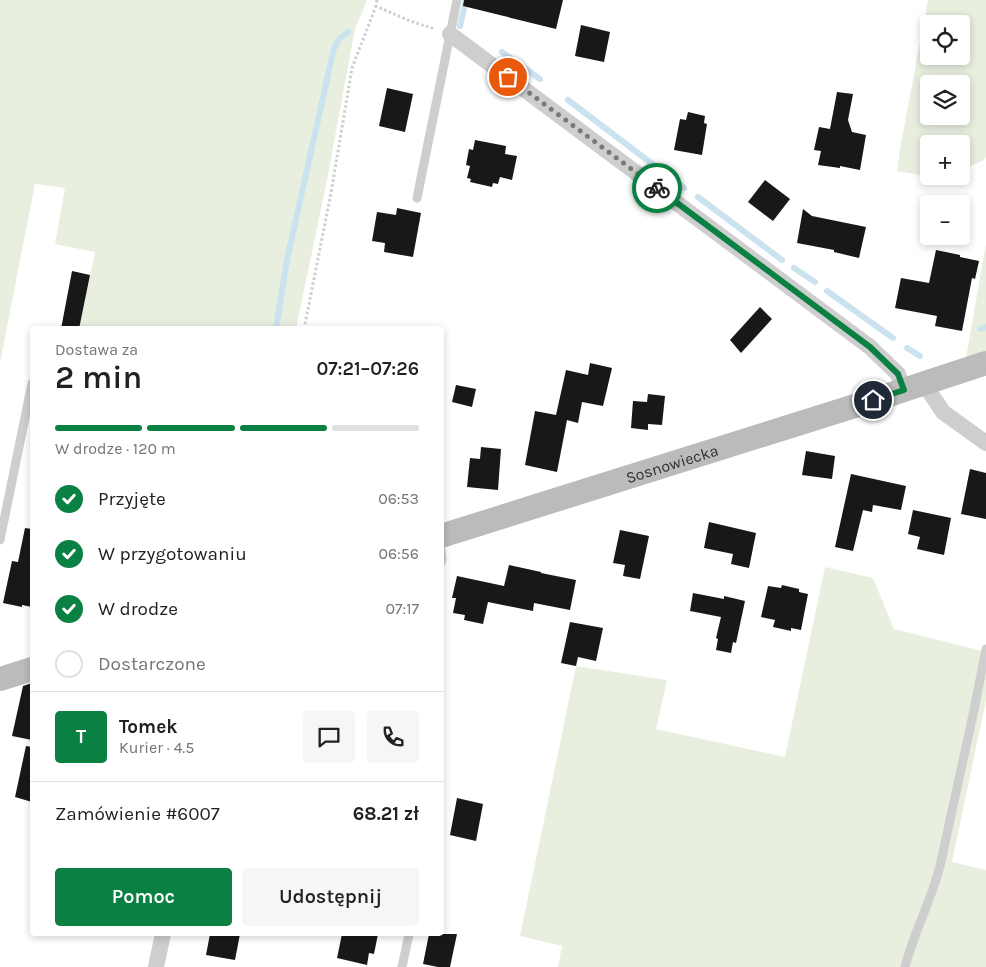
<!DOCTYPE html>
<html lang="pl">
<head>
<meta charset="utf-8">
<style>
	body { margin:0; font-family:Karla,sans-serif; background:#f6f6f6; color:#202124; height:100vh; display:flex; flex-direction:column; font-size:19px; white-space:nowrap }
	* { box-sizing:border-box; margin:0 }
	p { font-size:16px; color:#757577 }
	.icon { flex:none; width:28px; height:28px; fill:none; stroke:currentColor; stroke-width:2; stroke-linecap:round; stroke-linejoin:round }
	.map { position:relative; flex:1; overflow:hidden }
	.side { position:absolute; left:30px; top:326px; width:414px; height:610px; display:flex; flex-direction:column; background:#fff; border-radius:5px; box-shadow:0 2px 8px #0003 }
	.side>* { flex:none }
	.tools { position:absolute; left:920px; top:15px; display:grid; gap:10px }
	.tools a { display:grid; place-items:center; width:50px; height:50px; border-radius:5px; background:#fff; box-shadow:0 2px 8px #0003; font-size:25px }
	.pin { position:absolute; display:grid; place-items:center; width:42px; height:42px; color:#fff; margin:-21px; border:2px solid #fff; border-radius:50%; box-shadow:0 1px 5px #0007 }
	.courier { position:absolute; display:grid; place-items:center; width:50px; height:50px; margin:-25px; border:4px solid #0b8043; border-radius:50%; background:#fff; color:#222; box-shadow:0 1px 6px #0007 }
	.headline em { font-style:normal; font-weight:600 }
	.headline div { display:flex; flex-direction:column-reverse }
	.headline { display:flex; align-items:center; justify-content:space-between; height:85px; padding:0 25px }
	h1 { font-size:32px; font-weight:600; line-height:38px }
	.bar { display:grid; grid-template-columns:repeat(4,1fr); gap:8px 5px; align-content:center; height:60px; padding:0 25px }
	.bar i { height:6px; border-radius:4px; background:#e0e0e0 }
	.bar .active { background:#0b8043 }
	.bar p { grid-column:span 4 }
	.line { display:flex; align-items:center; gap:12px; padding:0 25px; border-top:1px solid #e0e0e0 }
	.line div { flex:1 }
	.round { display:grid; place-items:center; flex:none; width:52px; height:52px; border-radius:5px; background:#f6f6f6 }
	ol { padding:0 25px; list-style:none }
	li { display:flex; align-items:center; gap:15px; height:55px }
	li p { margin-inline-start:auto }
	li .icon { padding:5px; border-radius:50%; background:#0b8043; color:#fff; stroke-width:4 }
	li:last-child { color:#757577 }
	li i { width:28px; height:28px; border:2px solid #e0e0e0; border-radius:50% }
	.cta { display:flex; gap:10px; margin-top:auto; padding:10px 25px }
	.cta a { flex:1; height:58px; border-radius:5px; background:#0b8043; color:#fff; font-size:20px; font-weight:600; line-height:58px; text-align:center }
	.cta a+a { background:#f6f6f6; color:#202124 }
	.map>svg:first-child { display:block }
</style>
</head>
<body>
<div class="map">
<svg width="986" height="967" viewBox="0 0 986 967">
	<rect width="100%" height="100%" fill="#fff"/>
	<!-- green -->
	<path fill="#e8efdf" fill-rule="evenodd" d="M 0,0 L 367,0 L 355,29 L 327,180 L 296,329 L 79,329 L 95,252 L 55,244 L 65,188 L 35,184 L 0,363 Z
		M 928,0 L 986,0 L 986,157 L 984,160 L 964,169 L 964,183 L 897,171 L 900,149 ZM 929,24 L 961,24 L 961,56 L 929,56 ZM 929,84 L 961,84 L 961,116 L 929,116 ZM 929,144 L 961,144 L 961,176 L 929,176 Z
		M 986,243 L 986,352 L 966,358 Z
		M 825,567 L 873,578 L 894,629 L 986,652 L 986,700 L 952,862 L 986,870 L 986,967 L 558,967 L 562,946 L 520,936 L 576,666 L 667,680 L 656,729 L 785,757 Z"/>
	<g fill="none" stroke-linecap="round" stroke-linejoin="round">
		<!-- stream -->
		<path stroke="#cbe2ef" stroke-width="6" d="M 460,26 L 466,0
			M 502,52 L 540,79
			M 568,100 L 684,188
			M 698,197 L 782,260
			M 794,268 L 815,282
			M 827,291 L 893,338
			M 276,329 L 287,260 L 334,48 L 339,39 L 348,32
			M 980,329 L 986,327
			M 907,348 L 920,356"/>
	</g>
	<!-- building -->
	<path fill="#181818" d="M 464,0 L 563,0 L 556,29 L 463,6 Z
		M 581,25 L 610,32 L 604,62 L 575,56 Z
		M 387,88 L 413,94 L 405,132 L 379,126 Z
		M 837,92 L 853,94 L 848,120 L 852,132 L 866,135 L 860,170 L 840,166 L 840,168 L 818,165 L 821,151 L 814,150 L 819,127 L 830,129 Z
		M 688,112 L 705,116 L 704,123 L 707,124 L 702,155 L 674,150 L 680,119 L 686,120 Z
		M 475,140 L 506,146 L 505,154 L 517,156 L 512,180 L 500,177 L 498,184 L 493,183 L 492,187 L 470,182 L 471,179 L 467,178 L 470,166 L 466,165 L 469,149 L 473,150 Z
		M 765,180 L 790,199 L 773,221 L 748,202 Z
		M 397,208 L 421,213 L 413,257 L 384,252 L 385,243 L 372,241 L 377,212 L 396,215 Z
		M 803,209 L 812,216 L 866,227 L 859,258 L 834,252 L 834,250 L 797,243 Z
		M 936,250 L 960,255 L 960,257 L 979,261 L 975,279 L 972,278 L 962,331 L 935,326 L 937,316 L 895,308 L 901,278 L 929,283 Z
		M 72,271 L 90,275 L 79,329 L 61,329 Z
		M 760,307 L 772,319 L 741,353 L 730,340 Z
		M 590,363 L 612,368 L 603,406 L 582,402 L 578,423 L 567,420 L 557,472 L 525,465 L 535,411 L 556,415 L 566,370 L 588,375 Z
		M 456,385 L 476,389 L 472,407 L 452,402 Z
		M 648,394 L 665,396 L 662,425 L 648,424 L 648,430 L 631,428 L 633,401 L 647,402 Z
		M 481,447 L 501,449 L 498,490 L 467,487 L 470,458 L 480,459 Z
		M 806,451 L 835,456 L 832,479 L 802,475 Z
		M 970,469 L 986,473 L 986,519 L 961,514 Z
		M 851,474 L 906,486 L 901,510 L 873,505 L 872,512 L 863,510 L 853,551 L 835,547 Z
		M 913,510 L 951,518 L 944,555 L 917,549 L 920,537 L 908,534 Z
		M 709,522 L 756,533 L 749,568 L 731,564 L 733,554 L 704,548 Z
		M 25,528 L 32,529 L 32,607 L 22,605 L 22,607 L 3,603 L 12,561 L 18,562 Z
		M 620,530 L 649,536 L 640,579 L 623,576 L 625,565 L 613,563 Z
		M 509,565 L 541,572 L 541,573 L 576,580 L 570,610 L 534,603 L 533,611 L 488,602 L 483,624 L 464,620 L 465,615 L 453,613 L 456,598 L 452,598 L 457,576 L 504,586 Z
		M 782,585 L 799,589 L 799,592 L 808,594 L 801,630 L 791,628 L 791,631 L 773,627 L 775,620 L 761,617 L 768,586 L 781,588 Z
		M 693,593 L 724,599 L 724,596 L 745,601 L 736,643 L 733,642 L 731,653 L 716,650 L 718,639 L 716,638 L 721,617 L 690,611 Z
		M 570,622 L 603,628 L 596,661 L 578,657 L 576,666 L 561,663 Z
		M 32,683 L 32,740 L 12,736 L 23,686 Z
		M 26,746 L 32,747 L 32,802 L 15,797 Z
		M 457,798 L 483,804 L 476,841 L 450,835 Z
		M 210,934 L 240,934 L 235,960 L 206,955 Z
		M 342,934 L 378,934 L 374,954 L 369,953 L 367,965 L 337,958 Z
		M 429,934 L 457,934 L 450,967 L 438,967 L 423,964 Z"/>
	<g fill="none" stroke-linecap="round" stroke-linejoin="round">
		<!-- path -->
		<path stroke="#cecece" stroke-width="3" stroke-dasharray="2.5 2.5" stroke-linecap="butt" d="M 377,0 L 376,6 L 410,21 L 435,29
			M 304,329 L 331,193 L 352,68 L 376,6"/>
		<!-- lane -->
		<path stroke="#cecece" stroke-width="9" d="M 417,198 L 457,0
			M 0,540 L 32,383
			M 441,550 L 442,559 L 441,563
			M 402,967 L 409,934
			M 905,967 C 914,932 931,901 940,866 L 974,710 L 986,649"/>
		<!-- street -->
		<path stroke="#cecece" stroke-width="16" d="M 450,34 L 870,347 L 898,374 L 903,390
			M 925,383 L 931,394 L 943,412 L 986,443
			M 156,967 L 163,934"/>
		<!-- secondary -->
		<g stroke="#bbb" stroke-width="24">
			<path id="s1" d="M 441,536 L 858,405 L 986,363"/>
			<path d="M 0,679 L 32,669"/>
		</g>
	</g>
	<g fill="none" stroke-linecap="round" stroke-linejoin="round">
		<!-- done -->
		<path stroke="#797979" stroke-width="5" stroke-dasharray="0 9" d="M 508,77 L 657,188"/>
		<!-- route -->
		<path stroke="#0b8043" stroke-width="6" d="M 657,188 L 870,347 L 898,374 L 904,390 L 873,400"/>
	</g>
	<g text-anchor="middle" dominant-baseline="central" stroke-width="5" stroke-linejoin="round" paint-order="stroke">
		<!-- street labels -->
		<g font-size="16" fill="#313131" stroke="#fff">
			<text stroke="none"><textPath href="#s1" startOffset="242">Sosnowiecka</textPath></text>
		</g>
	</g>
</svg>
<div class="tools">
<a><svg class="icon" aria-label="locate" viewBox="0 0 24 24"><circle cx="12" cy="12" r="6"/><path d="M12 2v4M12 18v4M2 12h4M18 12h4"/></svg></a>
<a><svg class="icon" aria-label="layers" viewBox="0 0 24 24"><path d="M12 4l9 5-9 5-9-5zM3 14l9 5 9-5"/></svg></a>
<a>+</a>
<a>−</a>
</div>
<div class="pin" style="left:508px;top:77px;background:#ea580c"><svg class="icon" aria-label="bag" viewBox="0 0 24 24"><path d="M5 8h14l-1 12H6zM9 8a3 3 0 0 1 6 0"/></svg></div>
<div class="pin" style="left:873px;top:400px;background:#1f2937"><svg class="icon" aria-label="home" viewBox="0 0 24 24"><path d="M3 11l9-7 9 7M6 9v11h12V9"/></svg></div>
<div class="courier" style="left:657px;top:188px"><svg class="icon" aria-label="bike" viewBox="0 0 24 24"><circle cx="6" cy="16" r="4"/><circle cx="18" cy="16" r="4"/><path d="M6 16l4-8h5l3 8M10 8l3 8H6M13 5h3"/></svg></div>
<section class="side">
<div class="headline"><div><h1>2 min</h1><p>Dostawa za</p></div><em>07:21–07:26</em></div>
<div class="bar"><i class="active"></i><i class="active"></i><i class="active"></i><i></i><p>W drodze · 120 m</p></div>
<ol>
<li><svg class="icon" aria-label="check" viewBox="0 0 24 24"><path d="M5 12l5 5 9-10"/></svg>Przyjęte<p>06:53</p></li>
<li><svg class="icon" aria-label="check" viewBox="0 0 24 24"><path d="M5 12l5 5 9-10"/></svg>W przygotowaniu<p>06:56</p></li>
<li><svg class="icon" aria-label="check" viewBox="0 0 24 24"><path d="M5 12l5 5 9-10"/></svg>W drodze<p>07:17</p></li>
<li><i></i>Dostarczone</li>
</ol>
<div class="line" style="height:90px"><b class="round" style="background:#0b8043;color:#fff">T</b><div><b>Tomek</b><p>Kurier · 4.5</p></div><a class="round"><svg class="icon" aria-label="chat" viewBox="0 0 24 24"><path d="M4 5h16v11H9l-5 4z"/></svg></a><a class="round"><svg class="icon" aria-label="phone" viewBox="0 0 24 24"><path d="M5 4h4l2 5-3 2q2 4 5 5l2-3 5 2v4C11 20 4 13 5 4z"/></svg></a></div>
<div class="line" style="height:65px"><div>Zamówienie #6007</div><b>68.21 zł</b></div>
<div class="cta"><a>Pomoc</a><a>Udostępnij</a></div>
</section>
</div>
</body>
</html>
